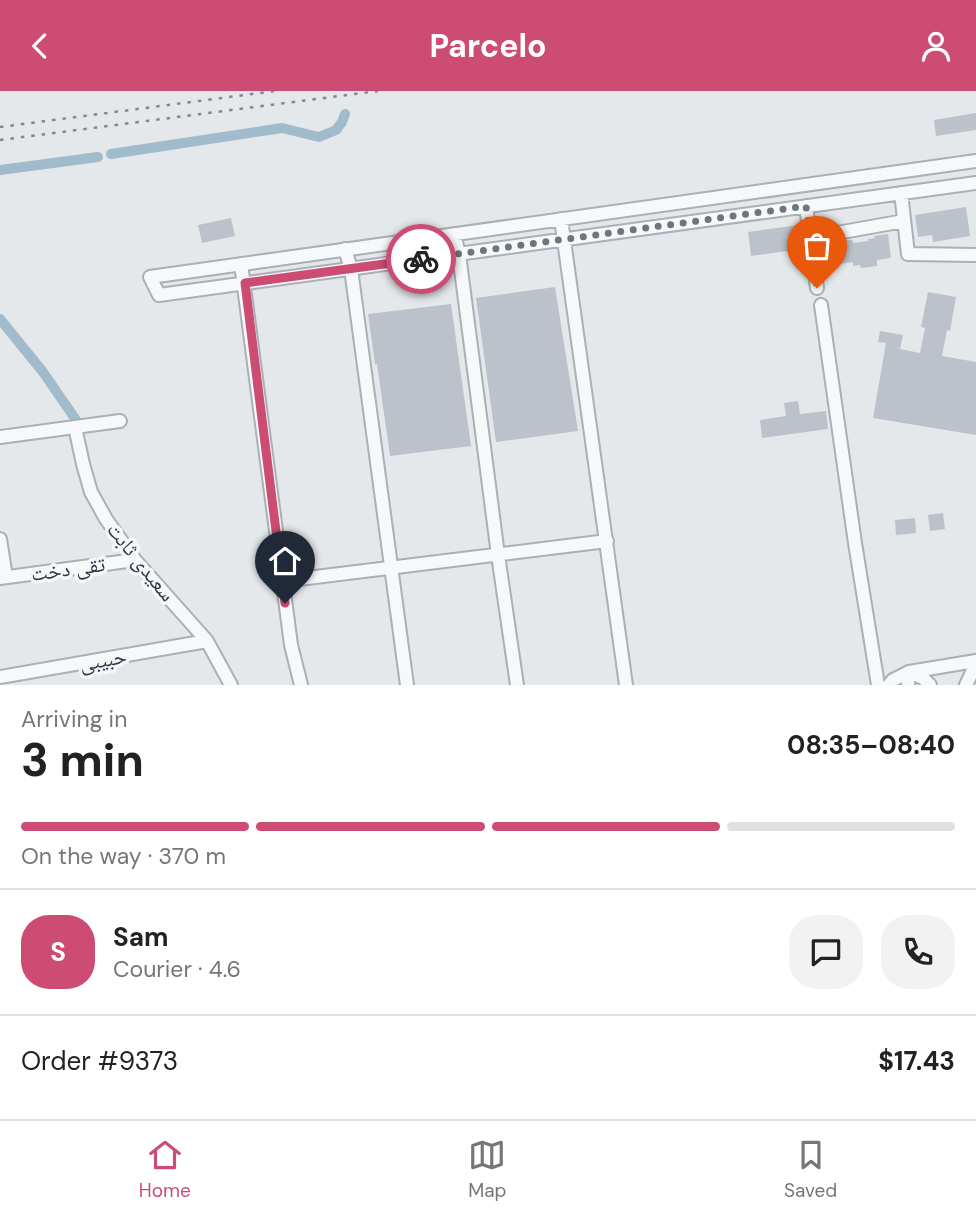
<!DOCTYPE html>
<html lang="en">
<head>
<meta charset="utf-8">
<style>
	body { margin:0; font-family:"DM Sans","Noto Naskh Arabic",sans-serif; background:#f2f2f2; color:#222; height:100vh; display:flex; flex-direction:column; font-size:26px; white-space:nowrap }
	* { box-sizing:border-box; margin:0 }
	p { font-size:23px; color:#767676 }
	.icon { flex:none; width:38px; height:38px; fill:none; stroke:currentColor; stroke-width:2; stroke-linecap:round; stroke-linejoin:round }
	.map { position:relative; height:594px; overflow:hidden }
	.panel { display:flex; flex-direction:column; background:#fff; flex:1 }
	.panel>* { flex:none }
	.pin { position:absolute; display:grid; place-items:center; width:60px; height:60px; color:#fff; margin:-72px -30px; border-radius:50% 50% 50% 0; rotate:-45deg; box-shadow:0 0 7px #0007 }
	.pin .icon { rotate:45deg }
	.courier { position:absolute; display:grid; place-items:center; width:70px; height:70px; margin:-35px; border:5px solid #cd4c74; border-radius:50%; background:#fff; color:#222; box-shadow:0 2px 9px #0007 }
	.head em { font-style:normal; font-weight:700 }
	.head div { display:flex; flex-direction:column-reverse }
	.head { display:flex; align-items:center; justify-content:space-between; height:119px; padding:0 21px }
	h1 { font-size:46px; font-weight:700; line-height:52px }
	.bar { display:grid; grid-template-columns:repeat(4,1fr); gap:10px 7px; align-content:center; height:84px; padding:0 21px }
	.bar i { height:9px; border-radius:5px; background:#e0e0e0 }
	.bar .current { background:#cd4c74 }
	.bar p { grid-column:span 4 }
	.line { display:flex; align-items:center; gap:18px; padding:0 21px; border-top:2px solid #e0e0e0 }
	.line div { flex:1 }
	.round { display:grid; place-items:center; flex:none; width:74px; height:74px; border-radius:28px; background:#f2f2f2 }
	header { display:flex; justify-content:space-between; align-items:center; height:91px; padding:0 21px; background:#cd4c74; color:#fff; font-size:32px; font-weight:700 }
	.menu { display:flex; justify-content:space-around; align-items:center; height:98px; border-top:2px solid #e0e0e0; background:#fff; font-size:19px; color:#767676 }
	.menu a { display:grid; justify-items:center; gap:4px }
	.menu .current { color:#cd4c74 }
	.map>svg:first-child { display:block }
</style>
</head>
<body>
<header><svg class="icon" aria-label="back" viewBox="0 0 24 24"><path d="M15 5l-7 7 7 7"/></svg>Parcelo<svg class="icon" aria-label="person" viewBox="0 0 24 24"><circle cx="12" cy="8" r="4"/><path d="M4 21q1-7 8-7t8 7"/></svg></header>
<div class="map">
<svg width="976" height="594" viewBox="0 0 976 594">
	<rect width="100%" height="100%" fill="#e4e8eb"/>
	<g fill="none" stroke-linecap="round" stroke-linejoin="round">
		<!-- canal -->
		<path stroke="#a0bbcb" stroke-width="10" d="M 111,63 L 282,37 L 319,46 L 336,39 L 342,31 L 345,23
			M 0,79 L 98,66
			M 0,228 L 43,281 L 76,329"/>
	</g>
	<!-- building -->
	<path fill="#bbc2c9" d="M 976,22 L 976,39 L 936,45 L 934,29 Z
		M 966,116 L 970,145 L 933,151 L 932,144 L 918,146 L 915,124 Z
		M 231,127 L 235,145 L 202,152 L 198,134 Z
		M 799,134 L 802,158 L 751,165 L 748,141 Z
		M 888,143 L 891,167 L 877,169 L 877,175 L 861,177 L 860,174 L 853,175 L 853,171 L 833,174 L 830,150 L 852,149 L 854,152 L 868,150 L 868,148 L 875,147 L 874,145 Z
		M 555,196 L 578,340 L 496,351 L 476,207 Z
		M 928,201 L 956,206 L 950,240 L 947,239 L 942,265 L 976,271 L 976,344 L 873,327 L 886,252 L 878,251 L 880,240 L 903,244 L 900,258 L 920,262 L 925,237 L 921,236 Z
		M 451,213 L 471,355 L 390,365 L 377,273 L 375,273 L 368,223 Z
		M 798,310 L 800,323 L 826,320 L 828,338 L 762,347 L 760,329 L 786,325 L 784,312 Z
		M 943,422 L 945,438 L 930,440 L 928,424 Z
		M 915,427 L 916,442 L 896,444 L 895,429 Z"/>
	<g fill="none" stroke-linecap="round" stroke-linejoin="round">
		<defs>
			<path id="minor" d="M 976,70 L 150,186 L 159,204 L 976,92
				M 901,102 L 908,163 L 976,164
				M 806,115 L 817,197
				M 561,128 L 626,594
				M 837,142 L 904,130
				M 454,143 L 459,163 L 498,464 L 517,594
				M 345,158 L 351,178 L 407,594
				M 241,173 L 291,554 L 301,594
				M 821,214 L 855,452 L 878,594
				M 75,336 L 83,373 L 91,401 L 106,428 L 135,469 L 207,550 L 231,594
				M 0,346 L 120,330
				M 0,448 L 6,486
				M 0,487 L 135,469
				M 283,490 L 607,450
				M 0,586 L 207,550
				M 889,594 L 893,589 L 909,581 L 923,587 L 930,594
				M 908,594 L 909,581 L 976,570
				M 966,594 L 976,573"/>
		</defs>
		<!-- minor casing -->
		<use href="#minor" stroke="#a9b0b6" stroke-width="16"/>
		<!-- minor -->
		<use href="#minor" stroke="#f7f8fa" stroke-width="12"/>
		<!-- rail -->
		<path stroke="#7d8a95" stroke-width="2.5" stroke-dasharray="3.5 7" stroke-linecap="butt" d="M 0,36 L 275,0
			M 0,49 L 378,0"/>
	</g>
	<g fill="none" stroke-linecap="round" stroke-linejoin="round">
		<!-- done -->
		<path stroke="#6c767e" stroke-width="7" stroke-dasharray="0 12.6" d="M 421,168 L 806,115 L 817,197"/>
		<!-- route -->
		<path stroke="#cd4c74" stroke-width="9" d="M 285,512 L 245,192 L 421,168"/>
	</g>
	<g text-anchor="middle" dominant-baseline="central" stroke-width="7" stroke-linejoin="round" paint-order="stroke">
		<!-- street labels -->
		<g font-size="21" fill="#2b3844" stroke="#f4f7f9">
			<text transform="translate(141 471) rotate(51)">سعیدی ثابت</text>
			<text transform="translate(68 478) rotate(-8)">تقی دخت</text>
			<text transform="translate(103 569) rotate(-10)">حبیبی</text>
		</g>
	</g>
</svg>
<div class="pin" style="left:817px;top:197px;background:#ea580c"><svg class="icon" aria-label="bag" viewBox="0 0 24 24"><path d="M5 8h14l-1 12H6zM9 8a3 3 0 0 1 6 0"/></svg></div>
<div class="pin" style="left:285px;top:512px;background:#1f2937"><svg class="icon" aria-label="home" viewBox="0 0 24 24"><path d="M3 11l9-7 9 7M6 9v11h12V9"/></svg></div>
<div class="courier" style="left:421px;top:168px"><svg class="icon" aria-label="bike" viewBox="0 0 24 24"><circle cx="6" cy="16" r="4"/><circle cx="18" cy="16" r="4"/><path d="M6 16l4-8h5l3 8M10 8l3 8H6M13 5h3"/></svg></div>
</div>
<section class="panel">
<div class="head"><div><h1>3 min</h1><p>Arriving in</p></div><em>08:35–08:40</em></div>
<div class="bar"><i class="current"></i><i class="current"></i><i class="current"></i><i></i><p>On the way · 370 m</p></div>
<div class="line" style="height:126px"><b class="round" style="background:#cd4c74;color:#fff">S</b><div><b>Sam</b><p>Courier · 4.6</p></div><a class="round"><svg class="icon" aria-label="chat" viewBox="0 0 24 24"><path d="M4 5h16v11H9l-5 4z"/></svg></a><a class="round"><svg class="icon" aria-label="phone" viewBox="0 0 24 24"><path d="M5 4h4l2 5-3 2q2 4 5 5l2-3 5 2v4C11 20 4 13 5 4z"/></svg></a></div>
<div class="line" style="height:91px"><div>Order #9373</div><b>$17.43</b></div>
</section>
<nav class="menu">
<a class="current"><svg class="icon" aria-label="home" viewBox="0 0 24 24"><path d="M3 11l9-7 9 7M6 9v11h12V9"/></svg>Home</a>
<a><svg class="icon" aria-label="map" viewBox="0 0 24 24"><path d="M3 6l6-2 6 2 6-2v14l-6 2-6-2-6 2zM9 4v14M15 6v14"/></svg>Map</a>
<a><svg class="icon" aria-label="saved" viewBox="0 0 24 24"><path d="M7 4h10v16l-5-4-5 4z"/></svg>Saved</a>
</nav>
</body>
</html>
